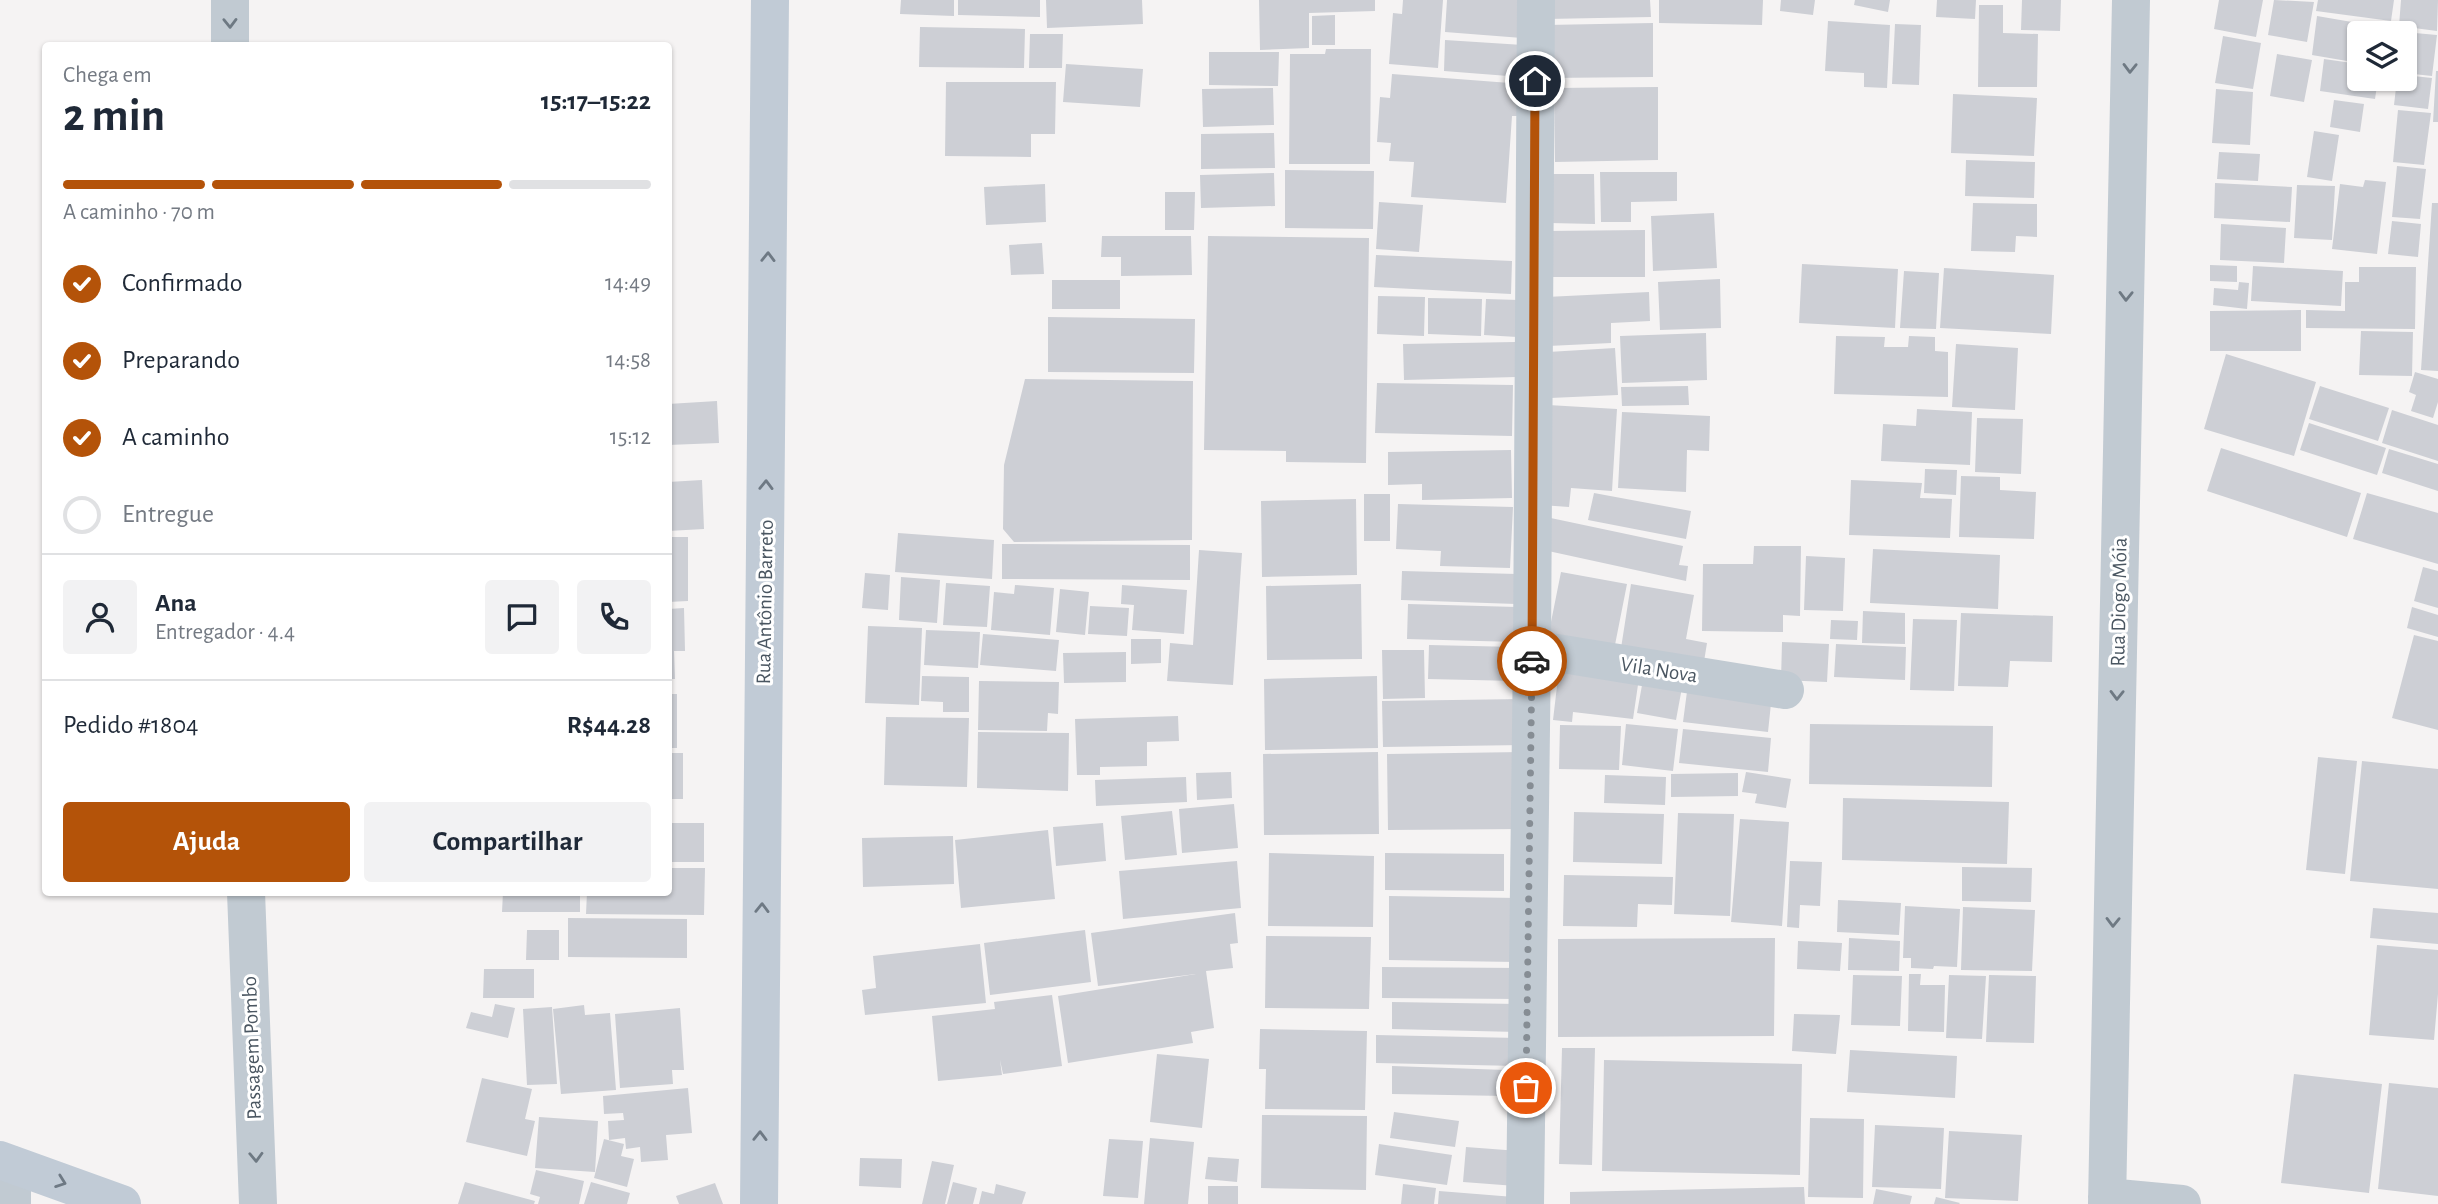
<!DOCTYPE html>
<html lang="pt">
<head>
<meta charset="utf-8">
<style>
	body { margin:0; font-family:"Alegreya Sans",sans-serif; background:#f2f2f3; color:#1f2937; height:100vh; display:flex; flex-direction:column; font-size:26px; white-space:nowrap }
	* { box-sizing:border-box; margin:0 }
	p { font-size:23px; color:#747a83 }
	.icon { flex:none; width:38px; height:38px; fill:none; stroke:currentColor; stroke-width:2; stroke-linecap:round; stroke-linejoin:round }
	.map { position:relative; flex:1; overflow:hidden }
	.drawer { position:absolute; left:42px; top:42px; width:630px; height:854px; display:flex; flex-direction:column; background:#fff; border-radius:7px; box-shadow:0 2px 5px #0004 }
	.drawer>* { flex:none }
	.buttons { position:absolute; left:2347px; top:21px; display:grid; gap:14px }
	.buttons a { display:grid; place-items:center; width:70px; height:70px; border-radius:7px; background:#fff; box-shadow:0 2px 5px #0004; font-size:35px }
	.pin { position:absolute; display:grid; place-items:center; width:60px; height:60px; color:#fff; margin:-30px; border:4px solid #fff; border-radius:50%; box-shadow:0 2px 7px #0007 }
	.courier { position:absolute; display:grid; place-items:center; width:70px; height:70px; margin:-35px; border:5px solid #b45309; border-radius:50%; background:#fff; color:#222; box-shadow:0 2px 9px #0007 }
	.overview em { font-style:normal; font-weight:600 }
	.overview div { display:flex; flex-direction:column-reverse }
	.overview { display:flex; align-items:center; justify-content:space-between; height:119px; padding:0 21px }
	h1 { font-size:46px; font-weight:600; line-height:52px }
	.bar { display:grid; grid-template-columns:repeat(4,1fr); gap:10px 7px; align-content:center; height:84px; padding:0 21px }
	.bar i { height:9px; border-radius:5px; background:#e0e1e3 }
	.bar .on { background:#b45309 }
	.bar p { grid-column:span 4 }
	.line { display:flex; align-items:center; gap:18px; padding:0 21px; border-top:2px solid #e0e1e3 }
	.line div { flex:1 }
	.round { display:grid; place-items:center; flex:none; width:74px; height:74px; border-radius:7px; background:#f2f2f3 }
	ol { padding:0 21px; list-style:none }
	li { display:flex; align-items:center; gap:21px; height:77px }
	li p { margin-inline-start:auto }
	li .icon { padding:7px; border-radius:50%; background:#b45309; color:#fff; stroke-width:4 }
	li:last-child { color:#747a83 }
	li i { width:38px; height:38px; border:4px solid #e0e1e3; border-radius:50% }
	.action { display:flex; gap:14px; margin-top:auto; padding:14px 21px }
	.action a { flex:1; height:80px; border-radius:7px; background:#b45309; color:#fff; font-size:28px; font-weight:600; line-height:80px; text-align:center }
	.action a+a { background:#f2f2f3; color:#1f2937 }
	.map>svg:first-child { display:block }
</style>
</head>
<body>
<div class="map">
<svg width="2438" height="1204" viewBox="0 0 2438 1204">
	<rect width="100%" height="100%" fill="#f5f3f3"/>
	<!-- building -->
	<path fill="#cdcfd5" d="M 901,0 L 954,0 L 954,16 L 900,14 Z
		M 958,0 L 1040,0 L 1040,17 L 958,15 Z
		M 1046,0 L 1142,0 L 1143,24 L 1047,28 Z
		M 1259,0 L 1375,0 L 1375,11 L 1309,13 L 1309,48 L 1260,50 Z
		M 1403,0 L 1443,0 L 1438,68 L 1389,64 L 1393,13 L 1402,14 Z
		M 1447,0 L 1526,0 L 1522,38 L 1445,32 Z
		M 1546,0 L 1650,0 L 1651,17 L 1546,19 Z
		M 1659,0 L 1763,0 L 1762,25 L 1659,23 Z
		M 1781,0 L 1815,0 L 1813,15 L 1780,11 Z
		M 1855,0 L 1890,0 L 1888,12 L 1854,5 Z
		M 1937,0 L 1976,0 L 1975,19 L 1936,17 Z
		M 2022,0 L 2061,0 L 2060,31 L 2021,30 Z
		M 2219,0 L 2263,0 L 2256,37 L 2214,29 Z
		M 2274,0 L 2314,2 L 2307,42 L 2268,35 Z
		M 2318,0 L 2394,0 L 2391,21 L 2316,11 Z
		M 2401,0 L 2438,0 L 2437,31 L 2399,26 Z
		M 1979,5 L 2003,5 L 2003,33 L 2038,34 L 2037,87 L 1978,87 Z
		M 1335,15 L 1335,45 L 1312,45 L 1312,16 Z
		M 2317,16 L 2352,22 L 2347,61 L 2312,55 Z
		M 1828,21 L 1890,25 L 1887,88 L 1864,87 L 1864,73 L 1825,71 Z
		M 1653,23 L 1653,77 L 1546,78 L 1546,25 Z
		M 1895,24 L 1921,25 L 1919,85 L 1892,84 Z
		M 920,27 L 1025,29 L 1024,68 L 919,67 Z
		M 2404,32 L 2437,35 L 2432,76 L 2404,73 Z
		M 1030,34 L 1063,34 L 1062,68 L 1029,68 Z
		M 2223,36 L 2261,43 L 2253,89 L 2215,83 Z
		M 1445,40 L 1523,45 L 1521,77 L 1444,71 Z
		M 1326,49 L 1371,49 L 1370,164 L 1289,164 L 1290,54 L 1325,54 Z
		M 1209,52 L 1279,52 L 1278,86 L 1209,85 Z
		M 2277,54 L 2312,60 L 2304,102 L 2270,96 Z
		M 2324,59 L 2359,64 L 2359,79 L 2378,79 L 2375,99 L 2320,91 Z
		M 1066,64 L 1143,69 L 1140,107 L 1063,102 Z
		M 2436,71 L 2438,71 L 2438,122 L 2433,122 Z
		M 1392,74 L 1523,84 L 1520,116 L 1512,116 L 1506,203 L 1411,197 L 1414,162 L 1389,161 L 1391,143 L 1377,142 L 1380,97 L 1390,98 Z
		M 2404,75 L 2432,78 L 2428,109 L 2394,105 L 2397,79 L 2404,79 Z
		M 946,82 L 1056,82 L 1055,134 L 1031,134 L 1031,157 L 945,156 Z
		M 1658,87 L 1658,160 L 1555,162 L 1554,88 Z
		M 1273,88 L 1274,125 L 1203,127 L 1202,89 Z
		M 2216,89 L 2253,92 L 2250,145 L 2212,143 Z
		M 1953,94 L 2037,98 L 2034,156 L 1951,153 Z
		M 2334,100 L 2364,104 L 2360,132 L 2330,127 Z
		M 2398,110 L 2431,113 L 2424,165 L 2393,162 Z
		M 2314,131 L 2339,135 L 2332,181 L 2307,177 Z
		M 1274,133 L 1275,168 L 1201,169 L 1201,134 Z
		M 2219,152 L 2260,154 L 2258,181 L 2217,179 Z
		M 1966,160 L 2035,162 L 2034,198 L 1965,196 Z
		M 2397,166 L 2426,169 L 2420,219 L 2392,217 Z
		M 1285,170 L 1374,171 L 1373,229 L 1285,228 Z
		M 1600,172 L 1677,172 L 1677,201 L 1631,202 L 1631,222 L 1601,222 Z
		M 1274,173 L 1275,206 L 1201,208 L 1200,175 Z
		M 1550,174 L 1594,174 L 1595,224 L 1550,223 Z
		M 2365,180 L 2386,182 L 2377,254 L 2332,249 L 2340,184 L 2363,187 Z
		M 2215,183 L 2292,187 L 2290,222 L 2214,218 Z
		M 1045,184 L 1046,222 L 986,225 L 984,187 Z
		M 2297,185 L 2335,186 L 2332,240 L 2294,238 Z
		M 1165,192 L 1195,192 L 1194,230 L 1165,230 Z
		M 1379,202 L 1423,205 L 1419,252 L 1376,249 Z
		M 1973,203 L 2037,204 L 2037,237 L 2016,236 L 2015,252 L 1971,251 Z
		M 2432,203 L 2438,203 L 2438,371 L 2421,370 Z
		M 1714,213 L 1717,268 L 1653,271 L 1651,216 Z
		M 2392,221 L 2421,224 L 2418,257 L 2388,254 Z
		M 2221,224 L 2286,228 L 2284,263 L 2220,260 Z
		M 1645,230 L 1645,277 L 1547,277 L 1546,231 Z
		M 1102,236 L 1191,236 L 1192,275 L 1121,276 L 1121,257 L 1101,257 Z
		M 1208,236 L 1369,238 L 1366,463 L 1286,462 L 1286,451 L 1204,450 Z
		M 1042,243 L 1044,274 L 1011,275 L 1009,245 Z
		M 1376,255 L 1512,261 L 1511,294 L 1374,287 Z
		M 1802,264 L 1898,269 L 1895,328 L 1799,323 Z
		M 2210,265 L 2237,266 L 2237,282 L 2210,281 Z
		M 2253,266 L 2343,271 L 2341,306 L 2251,301 Z
		M 2359,267 L 2416,267 L 2415,329 L 2306,328 L 2306,310 L 2345,311 L 2345,282 L 2359,282 Z
		M 1944,268 L 2054,275 L 2051,334 L 1940,328 Z
		M 1904,271 L 1939,273 L 1936,329 L 1900,328 Z
		M 1720,279 L 1721,328 L 1660,330 L 1658,282 Z
		M 1052,280 L 1120,280 L 1120,309 L 1052,309 Z
		M 2239,282 L 2249,283 L 2247,309 L 2213,305 L 2214,288 L 2238,290 Z
		M 1649,292 L 1650,321 L 1611,323 L 1611,343 L 1548,346 L 1546,297 Z
		M 1378,296 L 1425,297 L 1424,336 L 1377,334 Z
		M 1428,298 L 1482,299 L 1481,336 L 1428,334 Z
		M 1486,299 L 1519,300 L 1517,337 L 1484,335 Z
		M 2301,310 L 2301,351 L 2210,351 L 2210,311 Z
		M 1048,317 L 1195,319 L 1194,373 L 1048,372 Z
		M 2361,331 L 2413,332 L 2412,376 L 2359,375 Z
		M 1706,333 L 1707,380 L 1622,383 L 1620,336 Z
		M 1836,336 L 1885,337 L 1884,347 L 1908,347 L 1909,336 L 1935,337 L 1935,351 L 1948,352 L 1948,397 L 1834,394 Z
		M 1515,342 L 1516,377 L 1404,380 L 1403,344 Z
		M 1956,344 L 2018,348 L 2015,410 L 1952,407 Z
		M 1615,348 L 1618,395 L 1550,398 L 1548,352 Z
		M 2226,354 L 2316,382 L 2294,456 L 2204,429 Z
		M 2415,372 L 2438,379 L 2438,402 L 2433,418 L 2411,411 L 2416,395 L 2409,392 Z
		M 1025,379 L 1193,381 L 1192,540 L 1014,542 L 1003,529 L 1004,465 Z
		M 1377,383 L 1513,385 L 1512,436 L 1375,433 Z
		M 1688,386 L 1689,405 L 1622,406 L 1621,387 Z
		M 2320,386 L 2389,408 L 2378,441 L 2309,419 Z
		M 717,401 L 719,443 L 668,445 L 668,404 Z
		M 1548,405 L 1617,409 L 1612,491 L 1571,488 L 1569,507 L 1541,505 Z
		M 1917,409 L 1972,412 L 1970,465 L 1881,461 L 1883,424 L 1916,426 Z
		M 2392,410 L 2438,425 L 2438,461 L 2382,443 Z
		M 1622,412 L 1710,416 L 1709,451 L 1687,450 L 1686,492 L 1618,488 Z
		M 1977,418 L 2023,419 L 2021,474 L 1975,472 Z
		M 2309,423 L 2386,448 L 2377,475 L 2300,450 Z
		M 2221,448 L 2361,493 L 2347,537 L 2207,491 Z
		M 2389,449 L 2438,464 L 2438,491 L 2382,473 Z
		M 1511,450 L 1512,498 L 1422,500 L 1422,484 L 1388,485 L 1388,452 Z
		M 1925,469 L 1957,470 L 1956,495 L 1924,493 Z
		M 1961,476 L 2000,477 L 2000,490 L 2036,492 L 2034,539 L 1959,537 Z
		M 702,480 L 704,529 L 668,531 L 668,482 Z
		M 1851,480 L 1922,483 L 1920,498 L 1952,499 L 1950,538 L 1849,535 Z
		M 1594,493 L 1691,511 L 1686,539 L 1588,520 Z
		M 2367,493 L 2438,513 L 2438,564 L 2353,539 Z
		M 1364,494 L 1390,494 L 1390,541 L 1364,541 Z
		M 1356,499 L 1357,575 L 1262,577 L 1261,501 Z
		M 1398,504 L 1513,507 L 1510,568 L 1440,566 L 1441,551 L 1396,549 Z
		M 1546,517 L 1683,546 L 1679,565 L 1688,566 L 1686,581 L 1539,549 Z
		M 898,533 L 994,540 L 992,579 L 895,572 Z
		M 668,537 L 688,537 L 688,601 L 668,602 Z
		M 1002,544 L 1190,545 L 1190,580 L 1002,579 Z
		M 1754,546 L 1801,546 L 1800,616 L 1783,615 L 1783,632 L 1702,631 L 1703,564 L 1753,564 Z
		M 1873,549 L 2000,555 L 1998,609 L 1870,603 Z
		M 1199,550 L 1242,553 L 1233,685 L 1167,681 L 1170,643 L 1193,645 Z
		M 1806,556 L 1845,558 L 1843,611 L 1804,610 Z
		M 2423,567 L 2438,571 L 2438,608 L 2414,601 Z
		M 1402,571 L 1517,574 L 1516,604 L 1401,600 Z
		M 1561,572 L 1627,584 L 1612,660 L 1546,647 Z
		M 865,573 L 890,575 L 888,610 L 862,608 Z
		M 901,577 L 940,580 L 937,623 L 899,620 Z
		M 946,583 L 990,586 L 987,627 L 943,625 Z
		M 1361,584 L 1362,659 L 1267,660 L 1266,586 Z
		M 1631,584 L 1694,595 L 1686,639 L 1707,643 L 1702,674 L 1619,661 Z
		M 1015,585 L 1054,588 L 1050,635 L 991,630 L 994,592 L 1014,594 Z
		M 1122,585 L 1187,590 L 1184,634 L 1132,630 L 1134,605 L 1121,604 Z
		M 1060,589 L 1089,592 L 1085,635 L 1056,632 Z
		M 1408,604 L 1517,607 L 1516,642 L 1407,639 Z
		M 1090,606 L 1129,608 L 1127,636 L 1088,634 Z
		M 2412,607 L 2438,615 L 2438,637 L 2407,628 Z
		M 684,608 L 685,651 L 674,651 L 675,679 L 668,679 L 668,609 Z
		M 1863,611 L 1905,613 L 1905,644 L 1862,643 Z
		M 1961,613 L 2053,616 L 2052,662 L 2010,661 L 2008,687 L 1958,686 Z
		M 1913,619 L 1957,620 L 1954,691 L 1910,690 Z
		M 1831,620 L 1858,621 L 1857,640 L 1830,639 Z
		M 868,626 L 922,628 L 919,705 L 865,703 Z
		M 926,630 L 980,632 L 978,668 L 924,665 Z
		M 983,634 L 1059,640 L 1056,671 L 980,665 Z
		M 2414,635 L 2438,641 L 2438,730 L 2392,718 Z
		M 1131,639 L 1161,639 L 1161,663 L 1131,664 Z
		M 1782,642 L 1829,644 L 1827,682 L 1781,680 Z
		M 1836,644 L 1906,647 L 1905,680 L 1834,677 Z
		M 1429,645 L 1516,647 L 1516,681 L 1428,679 Z
		M 1382,650 L 1424,650 L 1425,698 L 1383,699 Z
		M 1126,652 L 1126,682 L 1064,683 L 1063,653 Z
		M 1560,661 L 1640,671 L 1633,719 L 1573,712 L 1572,722 L 1553,720 Z
		M 1644,674 L 1683,682 L 1676,720 L 1637,713 Z
		M 922,676 L 969,677 L 969,712 L 943,712 L 943,702 L 921,701 Z
		M 1377,676 L 1378,748 L 1265,750 L 1264,679 Z
		M 979,681 L 1059,682 L 1058,714 L 1048,713 L 1047,731 L 978,730 Z
		M 1688,684 L 1772,694 L 1768,732 L 1683,722 Z
		M 668,694 L 677,694 L 677,748 L 668,748 Z
		M 1523,699 L 1524,745 L 1383,747 L 1382,701 Z
		M 1178,716 L 1179,741 L 1147,742 L 1147,766 L 1100,767 L 1100,775 L 1077,775 L 1075,719 Z
		M 886,717 L 969,718 L 967,787 L 884,785 Z
		M 1626,724 L 1678,729 L 1673,771 L 1622,765 Z
		M 1810,724 L 1993,726 L 1992,787 L 1809,784 Z
		M 1560,725 L 1621,726 L 1619,770 L 1559,769 Z
		M 1683,729 L 1771,738 L 1768,772 L 1679,763 Z
		M 978,732 L 1069,733 L 1068,791 L 977,788 Z
		M 1378,752 L 1379,834 L 1264,835 L 1263,754 Z
		M 1522,752 L 1523,829 L 1388,830 L 1387,754 Z
		M 668,753 L 683,753 L 683,799 L 668,799 Z
		M 2318,757 L 2357,761 L 2345,874 L 2306,870 Z
		M 2362,761 L 2438,769 L 2438,889 L 2350,881 Z
		M 1231,772 L 1232,798 L 1197,800 L 1196,773 Z
		M 1746,772 L 1791,779 L 1786,808 L 1755,803 L 1757,794 L 1742,792 Z
		M 1738,773 L 1738,796 L 1671,797 L 1671,774 Z
		M 1605,775 L 1666,777 L 1665,805 L 1604,803 Z
		M 1186,777 L 1187,802 L 1096,806 L 1095,780 Z
		M 1843,798 L 2009,802 L 2007,864 L 1842,860 Z
		M 1234,804 L 1238,848 L 1182,853 L 1179,809 Z
		M 1172,811 L 1177,855 L 1125,860 L 1121,816 Z
		M 1574,812 L 1664,814 L 1662,864 L 1573,862 Z
		M 1678,813 L 1734,814 L 1730,916 L 1674,914 Z
		M 1740,819 L 1789,822 L 1782,926 L 1731,922 Z
		M 668,823 L 704,823 L 704,862 L 668,862 Z
		M 1103,823 L 1106,861 L 1056,866 L 1053,827 Z
		M 1048,830 L 1055,899 L 961,908 L 955,840 Z
		M 953,836 L 954,884 L 863,887 L 862,838 Z
		M 1269,853 L 1374,856 L 1373,927 L 1268,926 Z
		M 1385,853 L 1504,854 L 1504,891 L 1385,890 Z
		M 1237,861 L 1241,908 L 1123,919 L 1119,871 Z
		M 1790,861 L 1822,862 L 1820,906 L 1800,905 L 1799,928 L 1787,927 Z
		M 1962,867 L 2032,868 L 2031,902 L 1962,901 Z
		M 668,868 L 705,868 L 704,915 L 586,914 L 587,892 L 668,892 Z
		M 1564,875 L 1673,877 L 1672,905 L 1638,904 L 1637,927 L 1563,926 Z
		M 503,892 L 580,892 L 580,912 L 502,912 Z
		M 1389,896 L 1518,898 L 1516,962 L 1389,960 Z
		M 1838,900 L 1901,903 L 1899,935 L 1837,932 Z
		M 1905,906 L 1960,909 L 1957,967 L 1934,966 L 1933,969 L 1911,968 L 1911,958 L 1903,958 Z
		M 1963,907 L 2035,910 L 2032,971 L 1961,970 Z
		M 2373,908 L 2438,913 L 2438,944 L 2370,938 Z
		M 1235,913 L 1238,943 L 1230,944 L 1233,968 L 1206,971 L 1214,1028 L 1191,1032 L 1193,1043 L 1068,1063 L 1058,996 L 1196,974 L 1098,986 L 1091,933 Z
		M 568,918 L 687,919 L 687,958 L 568,957 Z
		M 527,930 L 559,930 L 559,960 L 526,960 Z
		M 1085,930 L 1091,982 L 990,995 L 984,943 Z
		M 1266,936 L 1371,937 L 1369,1009 L 1265,1008 Z
		M 1775,938 L 1774,1036 L 1558,1037 L 1558,939 Z
		M 1849,938 L 1900,941 L 1899,971 L 1848,970 Z
		M 1798,941 L 1842,943 L 1840,971 L 1797,969 Z
		M 980,944 L 986,1003 L 865,1015 L 862,990 L 876,988 L 873,956 Z
		M 2377,945 L 2438,950 L 2438,994 L 2434,1040 L 2369,1035 Z
		M 1382,967 L 1521,968 L 1520,999 L 1382,998 Z
		M 484,969 L 534,969 L 534,998 L 483,998 Z
		M 1909,974 L 1921,974 L 1920,985 L 1945,985 L 1944,1032 L 1908,1031 Z
		M 1853,975 L 1902,976 L 1900,1026 L 1851,1025 Z
		M 1949,975 L 1986,976 L 1982,1039 L 1946,1038 Z
		M 1989,975 L 2036,976 L 2034,1043 L 1986,1042 Z
		M 1052,995 L 1062,1066 L 1003,1074 L 1000,1060 L 1002,1075 L 938,1081 L 932,1016 L 995,1009 L 994,1002 Z
		M 1392,1002 L 1518,1004 L 1518,1032 L 1392,1029 Z
		M 495,1004 L 515,1008 L 508,1038 L 466,1028 L 471,1012 L 492,1017 Z
		M 584,1005 L 585,1015 L 610,1013 L 616,1090 L 561,1094 L 553,1009 Z
		M 552,1007 L 557,1084 L 527,1085 L 523,1009 Z
		M 680,1008 L 684,1070 L 672,1070 L 673,1084 L 620,1088 L 615,1014 Z
		M 1794,1014 L 1840,1015 L 1836,1054 L 1792,1051 Z
		M 1260,1029 L 1367,1031 L 1365,1110 L 1265,1109 L 1266,1069 L 1259,1069 Z
		M 1376,1035 L 1518,1038 L 1518,1066 L 1376,1063 Z
		M 1562,1048 L 1595,1048 L 1592,1165 L 1559,1164 Z
		M 1850,1050 L 1957,1056 L 1955,1098 L 1847,1092 Z
		M 1157,1054 L 1209,1059 L 1202,1128 L 1150,1122 Z
		M 1604,1060 L 1802,1064 L 1800,1175 L 1602,1171 Z
		M 1392,1066 L 1506,1070 L 1505,1096 L 1392,1094 Z
		M 2294,1074 L 2382,1084 L 2369,1193 L 2281,1183 Z
		M 482,1078 L 532,1089 L 525,1119 L 535,1121 L 527,1156 L 466,1142 Z
		M 2389,1083 L 2438,1088 L 2438,1196 L 2378,1189 Z
		M 688,1088 L 692,1133 L 666,1135 L 668,1160 L 641,1162 L 640,1147 L 626,1149 L 625,1138 L 609,1140 L 608,1121 L 624,1120 L 623,1113 L 604,1114 L 603,1096 Z
		M 1394,1112 L 1459,1121 L 1455,1147 L 1390,1138 Z
		M 1262,1115 L 1367,1116 L 1366,1190 L 1261,1188 Z
		M 539,1117 L 598,1121 L 595,1172 L 535,1168 Z
		M 1810,1118 L 1864,1119 L 1863,1198 L 1808,1197 Z
		M 1875,1125 L 1944,1128 L 1941,1189 L 1872,1187 Z
		M 1949,1131 L 2022,1135 L 2018,1201 L 1945,1198 Z
		M 1150,1138 L 1194,1142 L 1188,1204 L 1144,1204 Z
		M 604,1139 L 624,1144 L 621,1156 L 634,1159 L 627,1187 L 594,1178 Z
		M 1109,1139 L 1143,1141 L 1138,1198 L 1103,1196 Z
		M 1379,1144 L 1452,1155 L 1447,1185 L 1375,1175 Z
		M 1466,1147 L 1519,1151 L 1516,1186 L 1463,1182 Z
		M 1208,1157 L 1239,1159 L 1237,1182 L 1205,1179 Z
		M 860,1158 L 902,1159 L 901,1188 L 859,1186 Z
		M 932,1161 L 954,1165 L 945,1204 L 922,1204 Z
		M 536,1170 L 584,1181 L 579,1204 L 538,1204 L 540,1197 L 530,1194 Z
		M 465,1182 L 535,1201 L 534,1204 L 458,1204 Z
		M 591,1182 L 630,1193 L 627,1204 L 584,1204 Z
		M 953,1182 L 977,1188 L 973,1204 L 947,1204 Z
		M 715,1183 L 723,1204 L 679,1204 L 676,1196 Z
		M 996,1184 L 1026,1192 L 1022,1204 L 979,1204 L 982,1191 L 994,1194 Z
		M 1403,1184 L 1436,1188 L 1434,1204 L 1401,1204 Z
		M 1208,1186 L 1238,1186 L 1238,1204 L 1208,1204 Z
		M 1804,1187 L 1805,1204 L 1570,1204 L 1570,1192 Z
		M 1876,1189 L 1912,1196 L 1910,1204 L 1873,1204 Z
		M 1439,1191 L 1514,1197 L 1514,1204 L 1438,1204 Z
		M 1936,1197 L 1960,1203 L 1959,1204 L 1934,1204 Z"/>
	<g fill="none" stroke-linecap="round" stroke-linejoin="round">
		<!-- street -->
		<path stroke="#c1cad2" stroke-width="38" d="M 230,0 L 230,46
			M 1532,649 L 1785,690
			M 246,892 L 258,1204
			M 2107,1197 L 2182,1204
			M 12,1204 L 12,1165
			M 1525,1204 L 1532,649 L 1536,0
			M 2107,1204 L 2131,0"/>
		<!-- secondary -->
		<path stroke="#c1cbd6" stroke-width="38" d="M 0,1160 L 122,1204
			M 759,1204 L 770,0"/>
	</g>
	<!-- one-way arrows -->
	<defs><path id="oneway-chevron" d="M-2-3.5L2.5 0L-2 3.5" fill="none" stroke-width="1.6" stroke-linecap="round" stroke-linejoin="round" transform="scale(1.75)"/></defs>
	<g stroke="#6e7983">
		<use href="#oneway-chevron" transform="translate(230 23) rotate(89)"/>
		<use href="#oneway-chevron" transform="translate(2130 68) rotate(91)"/>
		<use href="#oneway-chevron" transform="translate(2126 296) rotate(91)"/>
		<use href="#oneway-chevron" transform="translate(2117 695) rotate(91)"/>
		<use href="#oneway-chevron" transform="translate(2113 922) rotate(91)"/>
		<use href="#oneway-chevron" transform="translate(256 1157) rotate(88)"/>
	</g>
	<g stroke="#6e7984">
		<use href="#oneway-chevron" transform="translate(768 257) rotate(-89)"/>
		<use href="#oneway-chevron" transform="translate(766 485) rotate(-89)"/>
		<use href="#oneway-chevron" transform="translate(762 908) rotate(-89)"/>
		<use href="#oneway-chevron" transform="translate(760 1136) rotate(-89)"/>
		<use href="#oneway-chevron" transform="translate(61 1182) rotate(20)"/>
	</g>
	<g fill="none" stroke-linecap="round" stroke-linejoin="round">
		<!-- done -->
		<path stroke="#868d94" stroke-width="7" stroke-dasharray="0 12.6" d="M 1526,1088 L 1532,661"/>
		<!-- route -->
		<path stroke="#b45309" stroke-width="9" d="M 1532,661 L 1535,81"/>
	</g>
	<g text-anchor="middle" dominant-baseline="central" stroke-width="6" stroke-linejoin="round" paint-order="stroke">
		<!-- street labels -->
		<g font-size="21" fill="#4a5661" stroke="#fff">
			<text transform="translate(765 602) rotate(-89)">Rua Antônio Barreto</text>
			<text transform="translate(2119 602) rotate(-89)">Rua Diogo Móia</text>
			<text transform="translate(1659 670) rotate(9)">Vila Nova</text>
			<text transform="translate(252 1048) rotate(-92)">Passagem Pombo</text>
		</g>
	</g>
</svg>
<div class="buttons">
<a><svg class="icon" aria-label="layers" viewBox="0 0 24 24"><path d="M12 4l9 5-9 5-9-5zM3 14l9 5 9-5"/></svg></a>
</div>
<div class="pin" style="left:1526px;top:1088px;background:#ea580c"><svg class="icon" aria-label="bag" viewBox="0 0 24 24"><path d="M5 8h14l-1 12H6zM9 8a3 3 0 0 1 6 0"/></svg></div>
<div class="pin" style="left:1535px;top:81px;background:#1f2937"><svg class="icon" aria-label="home" viewBox="0 0 24 24"><path d="M3 11l9-7 9 7M6 9v11h12V9"/></svg></div>
<div class="courier" style="left:1532px;top:661px"><svg class="icon" aria-label="car" viewBox="0 0 24 24"><path d="M5 17H2v-5l4-1 3-4h7l3 4 3 1v5h-3M9 17h6M6 11h13"/><circle cx="7" cy="17" r="2"/><circle cx="17" cy="17" r="2"/></svg></div>
<section class="drawer">
<div class="overview"><div><h1>2 min</h1><p>Chega em</p></div><em>15:17–15:22</em></div>
<div class="bar"><i class="on"></i><i class="on"></i><i class="on"></i><i></i><p>A caminho · 70 m</p></div>
<ol>
<li><svg class="icon" aria-label="check" viewBox="0 0 24 24"><path d="M5 12l5 5 9-10"/></svg>Confirmado<p>14:49</p></li>
<li><svg class="icon" aria-label="check" viewBox="0 0 24 24"><path d="M5 12l5 5 9-10"/></svg>Preparando<p>14:58</p></li>
<li><svg class="icon" aria-label="check" viewBox="0 0 24 24"><path d="M5 12l5 5 9-10"/></svg>A caminho<p>15:12</p></li>
<li><i></i>Entregue</li>
</ol>
<div class="line" style="height:126px"><a class="round"><svg class="icon" aria-label="person" viewBox="0 0 24 24"><circle cx="12" cy="8" r="4"/><path d="M4 21q1-7 8-7t8 7"/></svg></a><div><b>Ana</b><p>Entregador · 4.4</p></div><a class="round"><svg class="icon" aria-label="chat" viewBox="0 0 24 24"><path d="M4 5h16v11H9l-5 4z"/></svg></a><a class="round"><svg class="icon" aria-label="phone" viewBox="0 0 24 24"><path d="M5 4h4l2 5-3 2q2 4 5 5l2-3 5 2v4C11 20 4 13 5 4z"/></svg></a></div>
<div class="line" style="height:91px"><div>Pedido #1804</div><b>R$44.28</b></div>
<div class="action"><a>Ajuda</a><a>Compartilhar</a></div>
</section>
</div>
</body>
</html>
